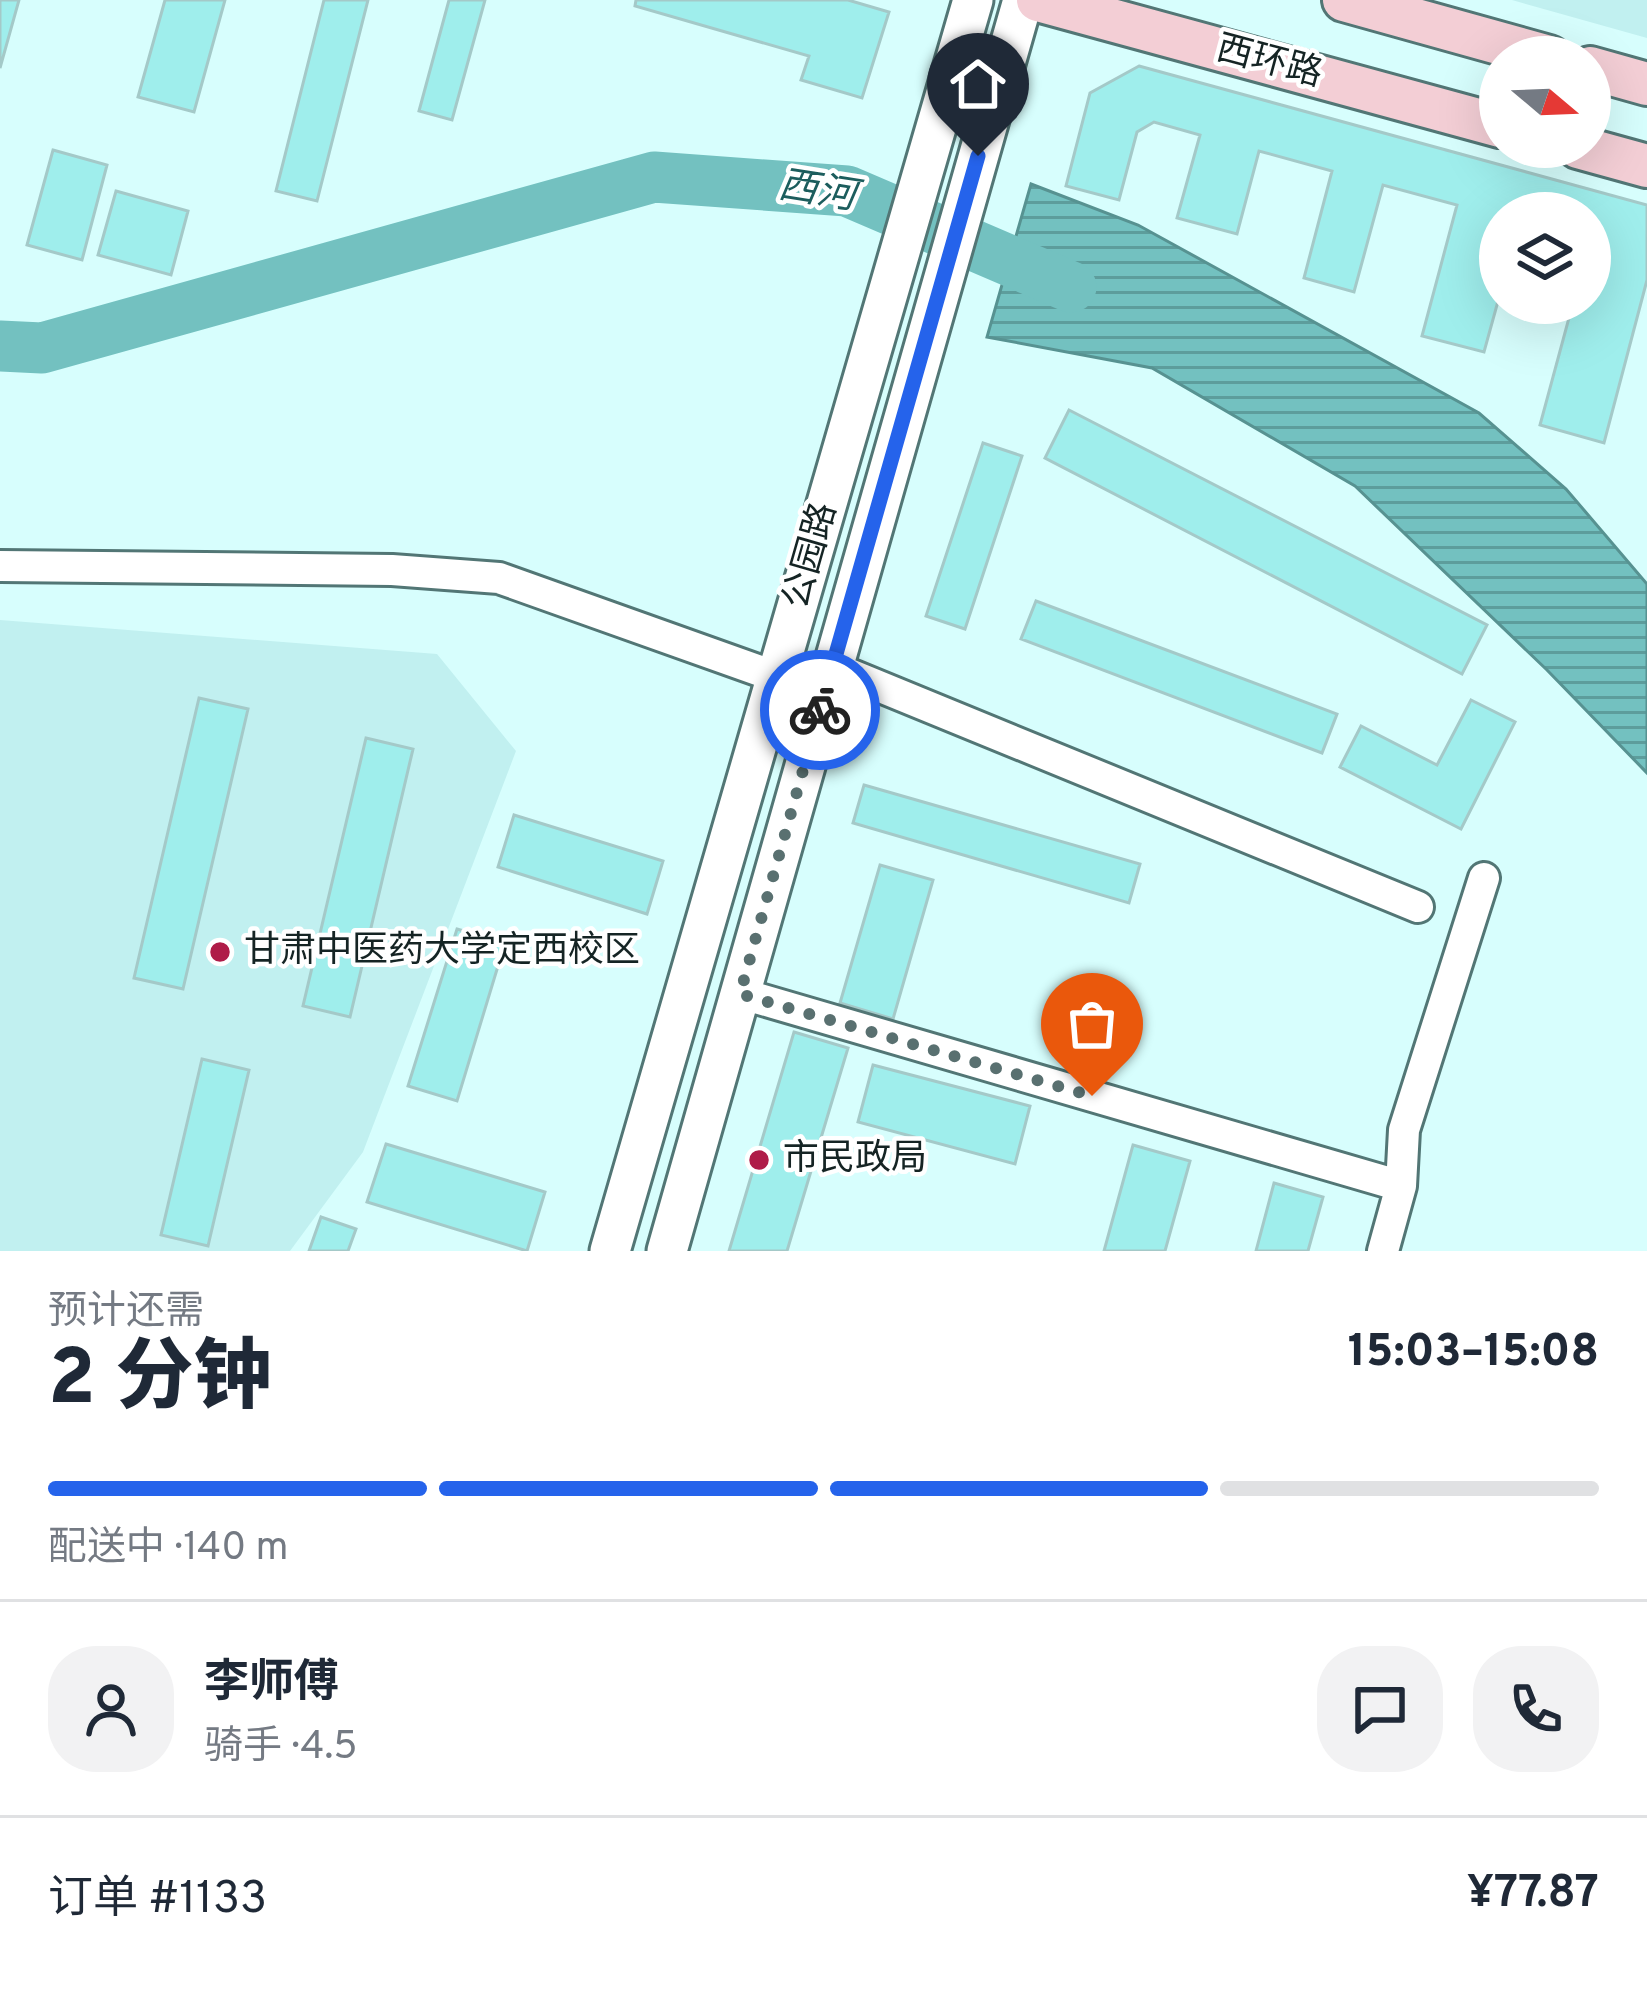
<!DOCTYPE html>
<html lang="zh">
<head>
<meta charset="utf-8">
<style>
	body { margin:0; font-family:Overpass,"Noto Sans SC",sans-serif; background:#f2f2f3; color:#1f2937; height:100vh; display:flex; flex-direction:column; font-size:45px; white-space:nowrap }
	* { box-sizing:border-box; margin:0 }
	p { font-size:39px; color:#747a83 }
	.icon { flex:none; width:66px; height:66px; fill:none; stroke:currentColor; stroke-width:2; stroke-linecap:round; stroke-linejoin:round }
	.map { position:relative; height:1251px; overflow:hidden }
	.panel { display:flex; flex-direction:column; background:#fff; flex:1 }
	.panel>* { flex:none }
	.needle { width:78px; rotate:109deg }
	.buttons { position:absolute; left:1479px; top:36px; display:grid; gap:24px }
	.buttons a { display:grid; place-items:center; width:132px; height:132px; border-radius:50%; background:#fff; box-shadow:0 12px 48px #0002; font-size:60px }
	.pin { position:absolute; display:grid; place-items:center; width:102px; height:102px; color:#fff; margin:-123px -51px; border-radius:50% 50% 50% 0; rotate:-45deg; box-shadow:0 0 12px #0007 }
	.pin .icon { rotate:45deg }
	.courier { position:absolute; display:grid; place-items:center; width:120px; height:120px; margin:-60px; border:9px solid #2563eb; border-radius:50%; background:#fff; color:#222; box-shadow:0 3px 15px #0007 }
	.overview em { font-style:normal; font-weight:800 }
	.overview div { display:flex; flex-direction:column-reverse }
	.overview { display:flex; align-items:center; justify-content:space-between; height:204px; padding:0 48px }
	h1 { font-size:78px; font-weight:800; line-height:90px }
	.bar { display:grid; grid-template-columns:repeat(4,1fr); gap:18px 12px; align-content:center; height:144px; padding:0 48px }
	.bar i { height:15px; border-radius:9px; background:#e0e1e3 }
	.bar .on { background:#2563eb }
	.bar p { grid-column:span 4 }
	.line { display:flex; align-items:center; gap:30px; padding:0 48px; border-top:3px solid #e0e1e3 }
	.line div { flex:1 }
	.round { display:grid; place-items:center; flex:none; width:126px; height:126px; border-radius:48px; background:#f2f2f3 }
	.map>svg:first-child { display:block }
</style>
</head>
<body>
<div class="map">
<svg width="1647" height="1251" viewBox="0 0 1647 1251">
	<defs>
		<pattern id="water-rules" width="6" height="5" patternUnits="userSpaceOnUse" patternTransform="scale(3)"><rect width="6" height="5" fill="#73c1c0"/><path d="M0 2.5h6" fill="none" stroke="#5d9d9c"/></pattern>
	</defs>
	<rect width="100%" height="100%" fill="#d7fefd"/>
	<!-- built -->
	<path fill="#c1f0f0" d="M 1512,0 L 1647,0 L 1647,38 Z
		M 0,620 L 437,654 L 516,751 L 363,1152 L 290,1251 L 0,1251 Z"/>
	<!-- water -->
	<path fill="url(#water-rules)" stroke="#579291" stroke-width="3" d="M 1031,184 L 1138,225 L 1479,413 L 1566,489 L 1647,584 L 1647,773 L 1547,670 L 1355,486 L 1152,368 L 987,337 Z"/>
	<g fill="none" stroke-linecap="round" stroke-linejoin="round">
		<!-- river -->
		<path stroke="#73c1c0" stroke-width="51" d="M 0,346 L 42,348 L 654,177 L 847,191 L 1071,287"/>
	</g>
	<!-- building -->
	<path fill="#9feeec" stroke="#a4c9c8" stroke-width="3" d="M 0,0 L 19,0 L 0,68 Z
		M 165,0 L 225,0 L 194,112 L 138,97 Z
		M 324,0 L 368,0 L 317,201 L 276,191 Z
		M 449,0 L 485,0 L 452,120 L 419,111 Z
		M 636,0 L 848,0 L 889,12 L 862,98 L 801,80 L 809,56 L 635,6 Z
		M 1139,66 L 1647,205 L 1647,280 L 1604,443 L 1540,425 L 1573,303 L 1590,303 L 1590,213 L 1500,213 L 1500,294 L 1484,352 L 1422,336 L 1457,205 L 1383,185 L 1354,292 L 1304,278 L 1332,171 L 1259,151 L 1237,234 L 1177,218 L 1200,135 L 1154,122 L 1137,132 L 1119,200 L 1066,186 L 1090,93 Z
		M 53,150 L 107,165 L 82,260 L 27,245 Z
		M 116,191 L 188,211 L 171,275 L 98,255 Z
		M 1069,410 L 1487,625 L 1462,674 L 1045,458 Z
		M 983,443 L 1022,456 L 965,629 L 926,616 Z
		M 1036,601 L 1337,714 L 1322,753 L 1021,639 Z
		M 199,698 L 248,709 L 183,989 L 134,978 Z
		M 1471,700 L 1515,722 L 1461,829 L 1340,767 L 1361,726 L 1437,765 Z
		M 366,738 L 413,749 L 350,1017 L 303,1006 Z
		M 864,785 L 1140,864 L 1129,903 L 853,823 Z
		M 514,815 L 663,861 L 647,914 L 498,867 Z
		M 880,865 L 933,880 L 893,1019 L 840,1003 Z
		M 457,929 L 505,943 L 457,1101 L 408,1086 Z
		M 794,1032 L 848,1048 L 787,1251 L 729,1251 Z
		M 202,1059 L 249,1070 L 208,1246 L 161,1235 Z
		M 873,1065 L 1030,1106 L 1015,1164 L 858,1122 Z
		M 386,1144 L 545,1192 L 527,1251 L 367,1202 Z
		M 1133,1145 L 1190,1161 L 1165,1251 L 1104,1251 Z
		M 1274,1183 L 1323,1197 L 1308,1251 L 1256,1251 Z
		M 321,1217 L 356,1229 L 348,1251 L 309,1251 Z"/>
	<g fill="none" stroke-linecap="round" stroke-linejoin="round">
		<defs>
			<path id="minor" d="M 0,566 L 392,570 L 499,578 L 777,677
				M 832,667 L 1418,907
				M 739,993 L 1401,1186 L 1383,1251
				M 1401,1186 L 1404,1130 L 1484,878"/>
			<path id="tertiary" d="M 610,1251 L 973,0
				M 667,1251 L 1023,0"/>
			<path id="secondary" d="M 1038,0 L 1500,126
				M 1344,0 L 1549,57
				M 1590,68 L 1647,84
				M 1578,147 L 1647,166"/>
		</defs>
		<!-- minor casing -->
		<use href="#minor" stroke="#527675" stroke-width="36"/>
		<!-- tertiary casing -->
		<use href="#tertiary" stroke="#527675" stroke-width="45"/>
		<!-- secondary casing -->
		<use href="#secondary" stroke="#527675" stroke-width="48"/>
		<!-- minor -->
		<use href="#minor" stroke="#fff" stroke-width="30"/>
		<!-- tertiary -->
		<use href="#tertiary" stroke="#fff" stroke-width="39"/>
		<!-- secondary -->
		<use href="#secondary" stroke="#f3ced5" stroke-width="42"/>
	</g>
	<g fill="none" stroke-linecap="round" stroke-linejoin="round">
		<!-- done -->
		<path stroke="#597070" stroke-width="12" stroke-dasharray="0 21.6" d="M 820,710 L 740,994 L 1092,1096"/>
		<!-- route -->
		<path stroke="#2563eb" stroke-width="15" d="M 820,710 L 978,156"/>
	</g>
	<!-- markers -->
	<g fill="#af1c48" stroke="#fff" stroke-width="4.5">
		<circle cx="220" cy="952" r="12"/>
		<circle cx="759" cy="1160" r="12"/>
	</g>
	<g text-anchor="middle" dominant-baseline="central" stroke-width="9" stroke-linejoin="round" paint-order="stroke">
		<!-- street labels -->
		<g font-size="36" fill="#152424" stroke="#fff">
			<text transform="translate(1269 63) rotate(15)">西环路</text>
			<text transform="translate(812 556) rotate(-74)">公园路</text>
		</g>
		<!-- poi labels -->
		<g font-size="36" fill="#152424" stroke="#fff" text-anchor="start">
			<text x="244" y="952">甘肃中医药大学定西校区</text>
			<text x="783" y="1160">市民政局</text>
		</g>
		<!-- water labels -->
		<g font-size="39" font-style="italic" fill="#1c5d5d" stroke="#fff">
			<text transform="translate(817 193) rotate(9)">西河</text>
		</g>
	</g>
</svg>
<div class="buttons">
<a><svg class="needle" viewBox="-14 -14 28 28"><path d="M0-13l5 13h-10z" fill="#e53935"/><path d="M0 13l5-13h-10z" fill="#747a83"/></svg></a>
<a><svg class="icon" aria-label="layers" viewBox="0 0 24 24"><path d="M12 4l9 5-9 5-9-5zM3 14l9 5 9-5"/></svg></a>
</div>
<div class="pin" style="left:1092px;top:1096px;background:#ea580c"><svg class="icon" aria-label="bag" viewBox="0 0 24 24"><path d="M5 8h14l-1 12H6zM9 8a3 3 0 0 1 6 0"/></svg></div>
<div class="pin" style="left:978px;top:156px;background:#1f2937"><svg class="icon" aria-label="home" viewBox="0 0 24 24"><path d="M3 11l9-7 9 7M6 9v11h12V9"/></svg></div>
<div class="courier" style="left:820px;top:710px"><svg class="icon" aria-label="bike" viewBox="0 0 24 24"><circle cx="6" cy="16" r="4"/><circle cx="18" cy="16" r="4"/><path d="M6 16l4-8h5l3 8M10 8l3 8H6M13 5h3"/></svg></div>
</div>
<section class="panel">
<div class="overview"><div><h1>2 分钟</h1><p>预计还需</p></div><em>15:03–15:08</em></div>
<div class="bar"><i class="on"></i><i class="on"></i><i class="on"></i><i></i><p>配送中 · 140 m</p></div>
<div class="line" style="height:216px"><a class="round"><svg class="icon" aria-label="person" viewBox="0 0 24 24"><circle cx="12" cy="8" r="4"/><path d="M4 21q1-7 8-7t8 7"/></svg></a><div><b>李师傅</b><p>骑手 · 4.5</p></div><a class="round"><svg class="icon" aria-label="chat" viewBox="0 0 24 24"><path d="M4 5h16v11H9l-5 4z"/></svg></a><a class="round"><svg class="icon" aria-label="phone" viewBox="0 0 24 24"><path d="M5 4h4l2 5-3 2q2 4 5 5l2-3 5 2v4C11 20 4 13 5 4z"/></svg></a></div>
<div class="line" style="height:156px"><div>订单 #1133</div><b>¥77.87</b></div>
</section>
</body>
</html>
